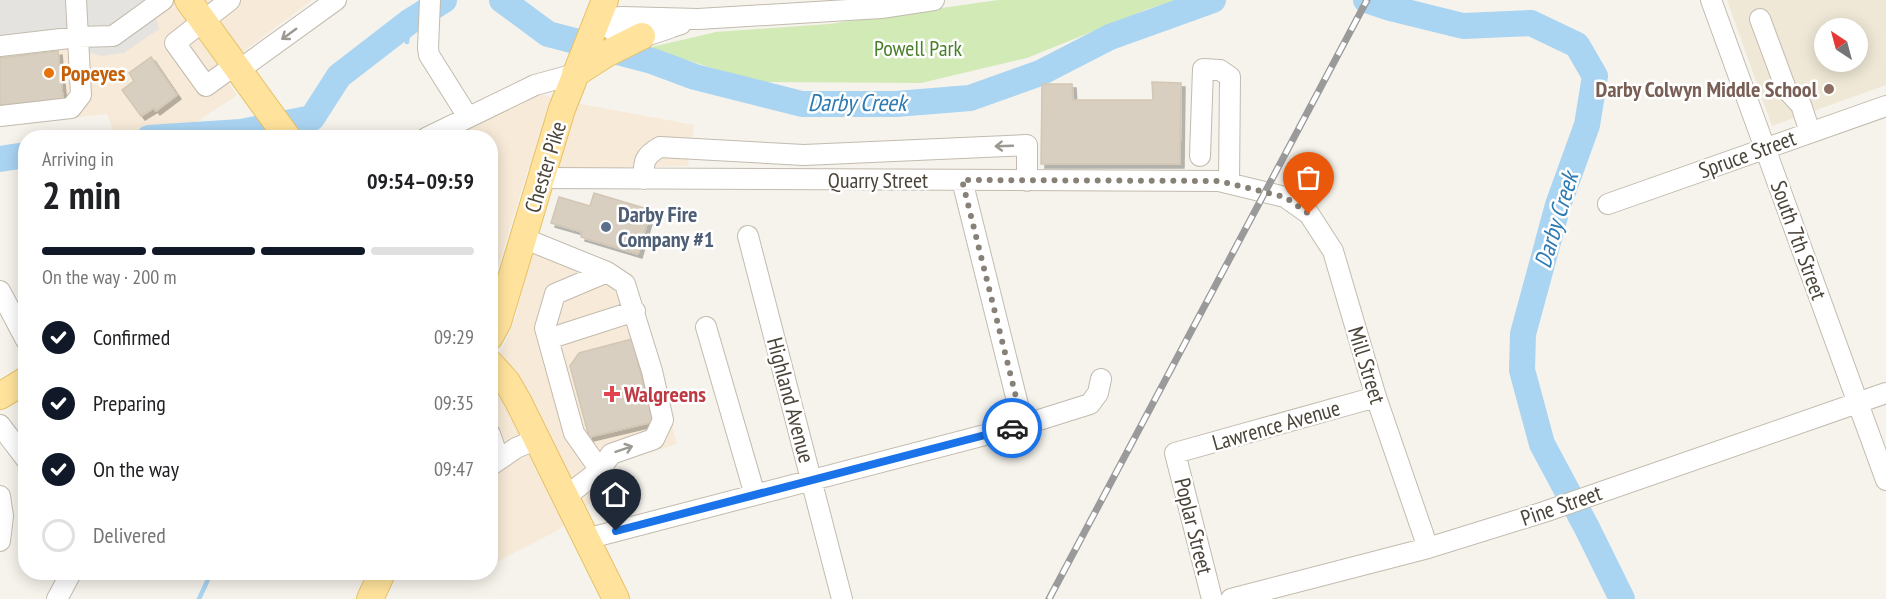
<!DOCTYPE html>
<html lang="en">
<head>
<meta charset="utf-8">
<style>
	body { margin:0; font-family:"PT Sans Narrow",sans-serif; background:#f2f2f2; color:#202124; height:100vh; display:flex; flex-direction:column; font-size:22px; white-space:nowrap }
	* { box-sizing:border-box; margin:0 }
	p { font-size:20px; color:#757577 }
	.icon { flex:none; width:33px; height:33px; fill:none; stroke:currentColor; stroke-width:2; stroke-linecap:round; stroke-linejoin:round }
	.map { position:relative; flex:1; overflow:hidden }
	.details { position:absolute; left:18px; top:130px; width:480px; height:450px; display:flex; flex-direction:column; background:#fff; border-radius:24px; box-shadow:0 3px 15px #0003 }
	.details>* { flex:none }
	.needle { width:39px; rotate:324deg }
	.tools { position:absolute; left:1814px; top:18px; display:grid; gap:12px }
	.tools a { display:grid; place-items:center; width:54px; height:54px; border-radius:50%; background:#fff; box-shadow:0 3px 15px #0003; font-size:30px }
	.pin { position:absolute; display:grid; place-items:center; width:51px; height:51px; color:#fff; margin:-62px -26px; border-radius:50% 50% 50% 0; rotate:-45deg; box-shadow:0 0 6px #0007 }
	.pin .icon { rotate:45deg }
	.courier { position:absolute; display:grid; place-items:center; width:60px; height:60px; margin:-30px; border:4px solid #1a73e8; border-radius:50%; background:#fff; color:#222; box-shadow:0 2px 8px #0007 }
	.headline em { font-style:normal; font-weight:800 }
	.headline div { display:flex; flex-direction:column-reverse }
	.headline { display:flex; align-items:center; justify-content:space-between; height:102px; padding:0 24px }
	h1 { font-size:39px; font-weight:800; line-height:45px }
	.bar { display:grid; grid-template-columns:repeat(4,1fr); gap:9px 6px; align-content:center; height:72px; padding:0 24px }
	.bar i { height:8px; border-radius:4px; background:#e0e0e0 }
	.bar .active { background:#111827 }
	.bar p { grid-column:span 4 }
	ol { padding:0 24px; list-style:none }
	li { display:flex; align-items:center; gap:18px; height:66px }
	li p { margin-inline-start:auto }
	li .icon { padding:6px; border-radius:50%; background:#111827; color:#fff; stroke-width:4 }
	li:last-child { color:#757577 }
	li i { width:33px; height:33px; border:3px solid #e0e0e0; border-radius:50% }
	.map>svg:first-child { display:block }
</style>
</head>
<body>
<div class="map">
<svg width="1886" height="599" viewBox="0 0 1886 599">
	<defs>
		<filter id="shadow"><feDropShadow dx="4" dy="4" stdDeviation="0" flood-color="#0004"/></filter>
	</defs>
	<rect width="100%" height="100%" fill="#f6f3ec"/>
	<!-- commercial -->
	<path fill="#f7ead8" d="M 0,0 L 312,0 L 219,70 L 237,95 L 193,124 L 114,133 L 107,114 L 0,127 Z
		M 540,94 L 565,101 L 694,125 L 688,166 L 528,169 L 491,291 L 490,138 L 448,138 Z
		M 537,233 L 632,274 L 677,444 L 617,463 L 611,478 L 589,504 L 560,529 L 491,565 L 491,377 L 516,316 Z"/>
	<!-- education -->
	<path fill="#efe8d6" fill-rule="evenodd" d="M 1727,0 L 1886,0 L 1886,85 L 1772,126 ZM 1824,28 L 1857,28 L 1857,62 L 1824,62 Z"/>
	<!-- green -->
	<path fill="#d2eab5" d="M 998,0 L 1178,0 L 1148,9 L 1027,58 L 921,83 L 758,82 L 647,48 L 716,32 L 829,24 Z"/>
	<!-- parking -->
	<path fill="#e5e3e0" d="M 0,0 L 151,0 L 159,29 L 124,53 L 102,56 L 69,47 L 0,52 Z"/>
	<g fill="none" stroke-linecap="round" stroke-linejoin="round">
		<!-- stream -->
		<path stroke="#a9d4f2" stroke-width="4.5" d="M 407,42 L 409,22
			M 199,599 L 211,573"/>
		<!-- river -->
		<path stroke="#a9d4f2" stroke-width="26" d="M 502,0 L 548,34 L 652,61 L 695,77 L 802,104 L 896,104 L 970,98 L 1040,73 L 1110,37 L 1213,0
			M 1366,0 L 1390,8 L 1463,26 L 1531,23 L 1577,45 L 1595,76 L 1587,125 L 1558,205 L 1523,334 L 1522,370 L 1542,444 L 1587,528 L 1622,599
			M 149,138 L 241,132 L 312,118 L 339,76 L 409,22 L 444,0
			M 0,159 L 26,155"/>
	</g>
	<!-- building -->
	<path fill="#d8cfc1" stroke="#d3c7b4" stroke-width="1.5" filter="url(#shadow)" d="M 58,51 L 63,99 L 0,105 L 0,58 Z
		M 151,57 L 177,95 L 156,111 L 154,108 L 141,116 L 122,90 L 134,81 L 129,73 Z
		M 1152,82 L 1181,83 L 1180,164 L 1041,164 L 1042,84 L 1072,84 L 1073,100 L 1153,100 Z
		M 594,193 L 651,210 L 638,254 L 581,237 L 582,232 L 551,223 L 559,197 L 590,206 Z
		M 632,339 L 653,422 L 589,437 L 570,366 L 579,353 Z"/>
	<g fill="none" stroke-linecap="round" stroke-linejoin="round">
		<defs>
			<path id="minor" d="M 230,0 L 175,43 L 206,86 L 235,65
				M 430,0 L 428,48 L 429,55 L 468,117
				M 1711,0 L 1886,480
				M 598,19 L 622,17 L 698,19 L 881,8 L 934,0
				M 598,19 C 604,23 610,30 617,33 C 635,44 662,30 681,24
				M 1760,19 L 1786,89 L 1801,105 L 1810,132
				M 0,46 L 78,37 L 113,36 L 163,0
				M 239,70 L 336,0
				M 0,116 L 71,108 L 81,95 L 76,0
				M 426,138 L 535,85 L 575,74
				M 1200,156 L 1203,69 L 1220,70 L 1230,77 L 1229,183
				M 541,178 L 1219,181 L 1285,197 L 1309,214 L 1333,251 L 1376,397 L 1428,548
				M 644,179 C 643,162 644,156 660,147 L 804,155 L 1027,145 L 1027,181
				M 962,180 L 1023,425
				M 1608,204 L 1886,106
				M 748,236 L 842,599
				M 523,238 L 607,272 L 555,294 L 545,328 L 574,433 L 600,470 L 565,497
				M 0,291 L 26,340
				M 706,327 L 755,495
				M 548,339 L 635,311
				M 0,425 L 26,459
				M 490,434 L 499,460
				M 490,466 L 516,448 L 537,439
				M 600,470 L 611,454 L 654,439 L 663,420 L 652,371 L 625,284 L 607,272
				M 0,496 L 3,516 L 0,541
				M 586,539 L 1023,425 L 1090,404 L 1098,393 L 1101,379
				M 57,599 L 71,573
				M 1212,599 L 1175,453 L 1376,397
				M 1231,599 L 1428,548 L 1544,512 L 1886,393"/>
			<path id="major" d="M 188,0 L 288,138
				M 575,74 L 606,54 L 642,36
				M 490,337 L 498,322 L 562,109 L 605,0
				M 490,363 L 507,382 L 518,401 L 616,599
				M 0,396 L 26,380
				M 370,599 L 382,573"/>
		</defs>
		<!-- minor casing -->
		<use href="#minor" stroke="#c2bbae" stroke-width="22"/>
		<!-- major casing -->
		<use href="#major" stroke="#e6c16a" stroke-width="28"/>
		<!-- minor -->
		<use href="#minor" stroke="#fff" stroke-width="20"/>
		<!-- major -->
		<use href="#major" stroke="#ffe39c" stroke-width="26"/>
		<defs>
			<path id="rail" d="M 1049,599 L 1367,0"/>
		</defs>
		<!-- rail casing -->
		<use href="#rail" stroke="#9a9a9a" stroke-width="7"/>
		<!-- rail -->
		<use href="#rail" stroke="#fff" stroke-width="4.5" stroke-dasharray="14" stroke-linecap="butt"/>
	</g>
	<!-- one-way arrows -->
	<defs><path id="oneway-shaft" d="M-6 0H5M1.5-3L5.5 0L1.5 3" fill="none" stroke-width="1.6" stroke-linecap="round" stroke-linejoin="round" transform="scale(1.5)"/></defs>
	<g stroke="#9c9892">
		<use href="#oneway-shaft" transform="translate(289 34) rotate(144)"/>
		<use href="#oneway-shaft" transform="translate(1004 146) rotate(178)"/>
		<use href="#oneway-shaft" transform="translate(624 449) rotate(-19)"/>
	</g>
	<g fill="none" stroke-linecap="round" stroke-linejoin="round">
		<!-- done -->
		<path stroke="#878178" stroke-width="6" stroke-dasharray="0 10.8" d="M 1012,428 L 1023,425 L 962,180 L 1219,181 L 1285,197 L 1309,214"/>
		<!-- route -->
		<path stroke="#1a73e8" stroke-width="8" d="M 616,531 L 1012,428"/>
	</g>
	<!-- markers -->
	<circle fill="#e8710a" stroke="#fff" stroke-width="2" cx="49" cy="73" r="6"/>
	<circle fill="#8d6e63" stroke="#fff" stroke-width="2" cx="1829" cy="89" r="6"/>
	<circle fill="#5c6f8a" stroke="#fff" stroke-width="2" cx="606" cy="227" r="6"/>
	<path fill="#e0444e" stroke="#fff" stroke-width="2" d="M609 385h6v6h6v6h-6v6h-6v-6h-6v-6h6z"/>
	<g text-anchor="middle" dominant-baseline="central" stroke-width="5" stroke-linejoin="round" paint-order="stroke">
		<!-- park labels -->
		<g font-size="22" fill="#4a7f2a" stroke="#fff">
			<text x="918" y="48">Powell Park</text>
		</g>
		<!-- food labels -->
		<g font-size="22" font-weight="bold" fill="#c56008" stroke="#fff" text-anchor="start">
			<text x="61" y="73">Popeyes</text>
		</g>
		<!-- education labels -->
		<g font-size="22" font-weight="bold" fill="#785e54" stroke="#fff" text-anchor="end">
			<text x="1817" y="89">Darby Colwyn Middle School</text>
		</g>
		<!-- street labels -->
		<g font-size="22" fill="#4b4439" stroke="#fff">
			<text transform="translate(1747 154) rotate(-20)">Spruce Street</text>
			<text transform="translate(545 167) rotate(-73)">Chester Pike</text>
			<text x="878" y="180">Quarry Street</text>
			<text transform="translate(1799 240) rotate(70)">South 7th Street</text>
			<text transform="translate(1367 365) rotate(73)">Mill Street</text>
			<text transform="translate(791 400) rotate(75)">Highland Avenue</text>
			<text transform="translate(1276 425) rotate(-16)">Lawrence Avenue</text>
			<text transform="translate(1561 505) rotate(-19)">Pine Street</text>
			<text transform="translate(1194 526) rotate(76)">Poplar Street</text>
		</g>
		<!-- service labels -->
		<g font-size="22" font-weight="bold" fill="#4e5e75" stroke="#fff" text-anchor="start">
			<text x="618" y="214">Darby Fire<tspan x="618" dy="25">Company #1</tspan></text>
		</g>
		<!-- health labels -->
		<g font-size="22" font-weight="bold" fill="#be3a42" stroke="#fff" text-anchor="start">
			<text x="624" y="394">Walgreens</text>
		</g>
		<!-- water labels -->
		<g font-size="24" font-style="italic" fill="#2e7ab2" stroke="#fff">
			<text x="857" y="102">Darby Creek</text>
			<text transform="translate(1556 220) rotate(-73)">Darby Creek</text>
		</g>
	</g>
</svg>
<div class="tools">
<a><svg class="needle" viewBox="-14 -14 28 28"><path d="M0-13l5 13h-10z" fill="#e53935"/><path d="M0 13l5-13h-10z" fill="#757577"/></svg></a>
</div>
<div class="pin" style="left:1309px;top:214px;background:#ea580c"><svg class="icon" aria-label="bag" viewBox="0 0 24 24"><path d="M5 8h14l-1 12H6zM9 8a3 3 0 0 1 6 0"/></svg></div>
<div class="pin" style="left:616px;top:531px;background:#1f2937"><svg class="icon" aria-label="home" viewBox="0 0 24 24"><path d="M3 11l9-7 9 7M6 9v11h12V9"/></svg></div>
<div class="courier" style="left:1012px;top:428px"><svg class="icon" aria-label="car" viewBox="0 0 24 24"><path d="M5 17H2v-5l4-1 3-4h7l3 4 3 1v5h-3M9 17h6M6 11h13"/><circle cx="7" cy="17" r="2"/><circle cx="17" cy="17" r="2"/></svg></div>
<section class="details">
<div class="headline"><div><h1>2 min</h1><p>Arriving in</p></div><em>09:54–09:59</em></div>
<div class="bar"><i class="active"></i><i class="active"></i><i class="active"></i><i></i><p>On the way · 200 m</p></div>
<ol>
<li><svg class="icon" aria-label="check" viewBox="0 0 24 24"><path d="M5 12l5 5 9-10"/></svg>Confirmed<p>09:29</p></li>
<li><svg class="icon" aria-label="check" viewBox="0 0 24 24"><path d="M5 12l5 5 9-10"/></svg>Preparing<p>09:35</p></li>
<li><svg class="icon" aria-label="check" viewBox="0 0 24 24"><path d="M5 12l5 5 9-10"/></svg>On the way<p>09:47</p></li>
<li><i></i>Delivered</li>
</ol>
</section>
</div>
</body>
</html>
